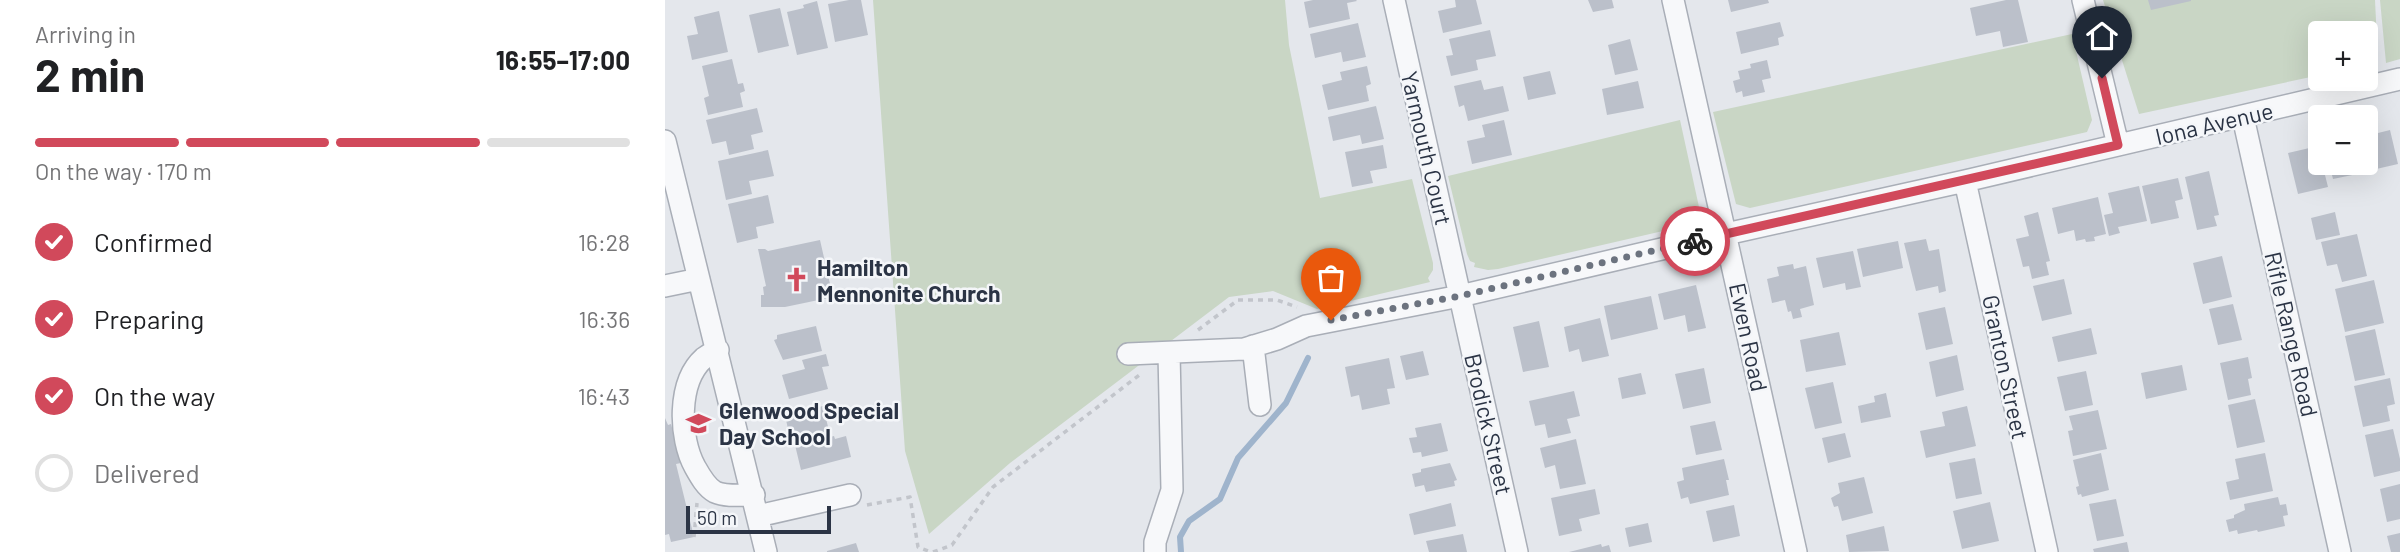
<!DOCTYPE html>
<html lang="en">
<head>
<meta charset="utf-8">
<style>
	body { margin:0; font-family:Barlow,sans-serif; background:#f6f6f6; color:#202124; height:100vh; display:flex; flex-direction:column; font-size:26px; white-space:nowrap }
	* { box-sizing:border-box; margin:0 }
	p { font-size:23px; color:#757577 }
	.icon { flex:none; width:38px; height:38px; fill:none; stroke:currentColor; stroke-width:2; stroke-linecap:round; stroke-linejoin:round }
	.map { position:relative; flex:1; overflow:hidden }
	.side { display:flex; flex-direction:column; background:#fff; width:665px }
	.side>* { flex:none }
	.fabs { position:absolute; left:1643px; top:21px; display:grid; gap:14px }
	.fabs a { display:grid; place-items:center; width:70px; height:70px; border-radius:7px; background:#fff; box-shadow:0 7px 28px #0002; font-size:35px }
	.scale { position:absolute; left:21px; bottom:18px; width:145px; box-sizing:border-box; padding-left:7px; border:4px solid #2b3445; border-top:0; font-size:19px; line-height:24px; white-space:nowrap; color:#2b3445; -webkit-text-stroke:5px #f4f6f9; paint-order:stroke }
	.pin { position:absolute; display:grid; place-items:center; width:60px; height:60px; color:#fff; margin:-72px -30px; border-radius:50% 50% 50% 0; rotate:-45deg; box-shadow:0 0 7px #0007 }
	.pin .icon { rotate:45deg }
	.courier { position:absolute; display:grid; place-items:center; width:70px; height:70px; margin:-35px; border:5px solid #d1495b; border-radius:50%; background:#fff; color:#222; box-shadow:0 2px 9px #0007 }
	.head em { font-style:normal; font-weight:700 }
	.head div { display:flex; flex-direction:column-reverse }
	.head { display:flex; align-items:center; justify-content:space-between; height:119px; padding:0 35px }
	h1 { font-size:46px; font-weight:700; line-height:52px }
	.bar { display:grid; grid-template-columns:repeat(4,1fr); gap:10px 7px; align-content:center; height:84px; padding:0 35px }
	.bar i { height:9px; border-radius:5px; background:#e0e0e0 }
	.bar .on { background:#d1495b }
	.bar p { grid-column:span 4 }
	ol { padding:0 35px; list-style:none }
	li { display:flex; align-items:center; gap:21px; height:77px }
	li p { margin-inline-start:auto }
	li .icon { padding:7px; border-radius:50%; background:#d1495b; color:#fff; stroke-width:4 }
	li:last-child { color:#757577 }
	li i { width:38px; height:38px; border:4px solid #e0e0e0; border-radius:50% }
	main { display:flex; flex:1; min-height:0 }
	.map>svg:first-child { display:block }
</style>
</head>
<body>
<main>
<section class="side">
<div class="head"><div><h1>2 min</h1><p>Arriving in</p></div><em>16:55–17:00</em></div>
<div class="bar"><i class="on"></i><i class="on"></i><i class="on"></i><i></i><p>On the way · 170 m</p></div>
<ol>
<li><svg class="icon" aria-label="check" viewBox="0 0 24 24"><path d="M5 12l5 5 9-10"/></svg>Confirmed<p>16:28</p></li>
<li><svg class="icon" aria-label="check" viewBox="0 0 24 24"><path d="M5 12l5 5 9-10"/></svg>Preparing<p>16:36</p></li>
<li><svg class="icon" aria-label="check" viewBox="0 0 24 24"><path d="M5 12l5 5 9-10"/></svg>On the way<p>16:43</p></li>
<li><i></i>Delivered</li>
</ol>
</section>
<div class="map">
<svg width="1735" height="552" viewBox="0 0 1735 552">
	<rect width="100%" height="100%" fill="#e4e7ec"/>
	<!-- green -->
	<path fill="#c9d6c5" d="M 208,0 L 620,0 L 624,45 L 655,198 L 747,179 L 768,263 L 768,270 L 763,278 L 765,282 L 652,309 L 608,291 L 564,297 L 345,463 L 264,534 L 240,451 Z
		M 1438,0 L 1710,0 L 1713,62 L 1701,65 L 1701,33 L 1656,33 L 1655,75 L 1474,114 Z
		M 1715,0 L 1735,0 L 1735,59 L 1721,63 Z
		M 1407,34 L 1427,120 L 1422,132 L 1085,208 L 1071,204 L 1048,112 Z
		M 1015,120 L 1034,207 L 1033,215 L 1023,222 L 1024,225 L 833,269 L 823,270 L 809,267 L 810,263 L 805,261 L 802,254 L 783,176 Z"/>
	<g fill="none" stroke-linecap="round" stroke-linejoin="round">
		<!-- stream -->
		<path stroke="#9fb4cc" stroke-width="6" d="M 516,552 L 515,537 L 524,521 L 555,499 L 573,458 L 621,403 L 643,358"/>
	</g>
	<!-- building -->
	<path fill="#bbc0ca" d="M 184,0 L 196,0 L 203,35 L 170,42 L 163,4 Z
		M 648,0 L 691,0 L 692,1 L 682,3 L 685,19 L 644,28 L 639,2 Z
		M 790,0 L 811,0 L 817,24 L 778,33 L 773,11 L 791,7 Z
		M 923,0 L 947,0 L 949,8 L 928,12 Z
		M 1063,0 L 1103,0 L 1104,3 L 1066,12 Z
		M 1341,0 L 1353,0 L 1363,42 L 1338,47 L 1335,31 L 1311,36 L 1305,8 Z
		M 1483,0 L 1526,0 L 1526,1 L 1486,10 Z
		M 152,1 L 163,48 L 132,55 L 122,12 L 139,8 L 138,5 Z
		M 115,8 L 124,46 L 93,53 L 84,15 Z
		M 54,11 L 63,52 L 27,60 L 22,36 L 33,34 L 29,17 Z
		M 1115,22 L 1119,36 L 1113,38 L 1114,45 L 1076,54 L 1071,32 Z
		M 693,23 L 701,57 L 678,62 L 676,52 L 650,58 L 645,34 Z
		M 825,30 L 831,56 L 811,60 L 813,70 L 786,76 L 781,56 L 788,55 L 784,39 Z
		M 965,39 L 973,70 L 950,75 L 943,45 Z
		M 67,59 L 73,84 L 78,83 L 80,91 L 75,93 L 78,107 L 43,115 L 39,98 L 44,96 L 37,66 Z
		M 1102,60 L 1106,78 L 1097,80 L 1100,92 L 1078,97 L 1077,91 L 1071,93 L 1068,81 L 1075,79 L 1073,71 L 1086,68 L 1085,64 Z
		M 702,66 L 706,84 L 701,86 L 704,101 L 663,110 L 657,85 L 677,80 L 675,72 Z
		M 885,71 L 891,94 L 863,100 L 858,77 Z
		M 816,80 L 819,90 L 838,86 L 844,111 L 803,121 L 799,105 L 794,107 L 789,86 Z
		M 973,81 L 979,108 L 942,115 L 937,89 Z
		M 711,106 L 719,139 L 697,144 L 695,135 L 668,141 L 663,117 Z
		M 92,108 L 98,132 L 86,135 L 89,149 L 64,155 L 61,141 L 47,144 L 41,120 Z
		M 839,120 L 847,155 L 807,164 L 802,141 L 820,137 L 817,125 Z
		M 1725,130 L 1733,164 L 1707,170 L 1701,136 Z
		M 718,145 L 722,168 L 705,171 L 708,183 L 687,187 L 680,152 Z
		M 1653,146 L 1656,163 L 1657,163 L 1663,187 L 1633,194 L 1623,153 Z
		M 103,150 L 109,176 L 84,181 L 87,194 L 61,200 L 53,161 Z
		M 1664,163 L 1694,163 L 1697,173 L 1668,179 Z
		M 1544,171 L 1554,215 L 1549,216 L 1552,226 L 1532,230 L 1520,177 Z
		M 1513,178 L 1518,199 L 1510,201 L 1514,218 L 1486,224 L 1477,186 Z
		M 1474,186 L 1482,221 L 1453,227 L 1455,233 L 1444,236 L 1439,215 L 1448,213 L 1443,193 Z
		M 103,195 L 109,223 L 91,227 L 93,238 L 72,243 L 63,204 Z
		M 1433,197 L 1441,234 L 1429,237 L 1430,241 L 1421,242 L 1420,239 L 1411,241 L 1409,230 L 1393,234 L 1387,208 Z
		M 1373,212 L 1385,261 L 1381,262 L 1384,275 L 1367,279 L 1364,266 L 1358,267 L 1351,239 L 1364,236 L 1359,216 Z
		M 1670,212 L 1675,235 L 1651,240 L 1646,218 Z
		M 1692,234 L 1702,276 L 1677,282 L 1672,264 L 1662,266 L 1656,242 Z
		M 1261,239 L 1264,251 L 1274,249 L 1281,291 L 1274,293 L 1273,286 L 1251,291 L 1239,243 Z
		M 155,240 L 168,297 L 120,307 L 96,307 L 96,295 L 99,295 L 98,287 L 101,286 L 93,249 L 100,249 L 103,251 Z
		M 1233,241 L 1238,268 L 1198,277 L 1192,249 Z
		M 1188,251 L 1196,287 L 1181,290 L 1180,283 L 1158,288 L 1151,258 Z
		M 1557,256 L 1567,297 L 1538,304 L 1528,263 Z
		M 1128,264 L 1129,269 L 1141,266 L 1149,305 L 1135,309 L 1137,317 L 1128,319 L 1126,311 L 1123,312 L 1120,300 L 1107,303 L 1102,279 L 1114,276 L 1112,267 Z
		M 1399,279 L 1407,314 L 1377,321 L 1368,286 Z
		M 1709,280 L 1719,323 L 1680,332 L 1670,289 Z
		M 1031,285 L 1041,328 L 1023,332 L 1020,315 L 999,320 L 993,294 Z
		M 986,296 L 993,329 L 946,340 L 939,306 Z
		M 1568,304 L 1577,340 L 1553,345 L 1544,309 Z
		M 1280,307 L 1288,344 L 1261,350 L 1253,313 Z
		M 935,318 L 944,356 L 917,362 L 914,349 L 904,352 L 899,327 Z
		M 874,321 L 884,367 L 858,372 L 848,327 Z
		M 151,326 L 157,351 L 118,360 L 109,340 L 112,339 L 112,335 Z
		M 1426,328 L 1432,354 L 1393,362 L 1387,337 Z
		M 1710,329 L 1720,375 L 1690,381 L 1680,336 Z
		M 1174,332 L 1181,365 L 1141,372 L 1135,340 Z
		M 758,351 L 764,375 L 741,380 L 735,356 Z
		M 161,354 L 164,366 L 157,367 L 163,389 L 124,399 L 117,375 L 140,369 L 137,360 Z
		M 1292,355 L 1299,390 L 1271,397 L 1264,362 Z
		M 1583,357 L 1587,378 L 1583,379 L 1586,395 L 1563,400 L 1555,363 Z
		M 724,358 L 730,388 L 722,389 L 725,404 L 697,410 L 694,395 L 686,397 L 680,367 Z
		M 1517,365 L 1522,390 L 1481,399 L 1476,373 Z
		M 1039,368 L 1046,403 L 1018,409 L 1010,374 Z
		M 1421,371 L 1428,405 L 1400,411 L 1392,377 Z
		M 976,373 L 981,394 L 957,399 L 953,378 Z
		M 1725,378 L 1730,404 L 1722,406 L 1725,421 L 1698,427 L 1689,386 Z
		M 1168,382 L 1177,423 L 1150,429 L 1140,388 Z
		M 909,391 L 915,416 L 902,419 L 906,433 L 883,438 L 880,424 L 870,426 L 864,401 Z
		M 1221,393 L 1226,417 L 1196,423 L 1193,406 L 1210,402 L 1209,396 Z
		M 1590,399 L 1600,442 L 1572,448 L 1563,405 Z
		M 158,406 L 164,431 L 130,439 L 127,428 L 123,429 L 120,415 Z
		M 1302,406 L 1311,446 L 1261,458 L 1255,431 L 1280,426 L 1277,412 Z
		M 1433,410 L 1442,449 L 1408,456 L 1403,431 L 1408,430 L 1404,416 Z
		M 0,418 L 3,425 L 6,424 L 16,463 L 11,464 L 29,537 L 6,542 L 4,534 L 0,535 Z
		M 1050,421 L 1057,450 L 1031,455 L 1025,426 Z
		M 776,423 L 783,451 L 757,457 L 756,452 L 748,453 L 744,438 L 752,437 L 750,428 Z
		M 1728,429 L 1735,459 L 1735,471 L 1709,477 L 1700,435 Z
		M 1180,433 L 1186,457 L 1163,463 L 1157,438 Z
		M 169,436 L 170,439 L 181,436 L 186,457 L 136,470 L 130,445 Z
		M 911,439 L 921,484 L 895,489 L 890,465 L 880,468 L 875,448 Z
		M 1436,453 L 1444,490 L 1417,497 L 1416,494 L 1413,495 L 1411,487 L 1414,486 L 1408,460 Z
		M 1600,453 L 1608,491 L 1565,500 L 1561,482 L 1574,479 L 1570,459 Z
		M 1310,458 L 1317,494 L 1291,499 L 1284,463 Z
		M 1059,459 L 1064,480 L 1061,480 L 1064,495 L 1025,504 L 1023,497 L 1016,499 L 1012,482 L 1019,480 L 1017,468 Z
		M 785,463 L 792,480 L 789,481 L 790,486 L 761,492 L 759,485 L 750,487 L 747,474 L 756,472 L 756,469 Z
		M 1199,477 L 1208,513 L 1177,521 L 1173,506 L 1169,507 L 1166,498 L 1175,493 L 1173,483 Z
		M 1735,484 L 1735,519 L 1722,522 L 1715,489 Z
		M 930,489 L 935,514 L 914,519 L 917,531 L 894,536 L 886,498 Z
		M 1613,497 L 1615,505 L 1621,504 L 1623,515 L 1618,516 L 1620,526 L 1593,532 L 1592,530 L 1573,534 L 1572,530 L 1564,532 L 1561,520 L 1569,518 L 1569,515 L 1580,510 L 1579,504 Z
		M 1451,499 L 1459,536 L 1432,541 L 1424,504 Z
		M 1325,502 L 1334,541 L 1297,549 L 1288,511 Z
		M 786,503 L 791,526 L 749,535 L 744,514 Z
		M 1069,505 L 1075,536 L 1048,542 L 1041,511 Z
		M 983,523 L 987,542 L 964,547 L 960,528 Z
		M 1219,526 L 1224,551 L 1184,552 L 1181,535 Z
		M 1735,533 L 1735,552 L 1726,552 L 1722,536 Z
		M 798,534 L 802,552 L 764,552 L 761,541 Z
		M 1462,542 L 1464,552 L 1429,552 L 1428,549 Z
		M 191,543 L 194,552 L 162,552 L 162,551 Z
		M 936,544 L 937,547 L 944,545 L 946,552 L 904,552 Z"/>
	<g fill="none" stroke-linecap="round" stroke-linejoin="round">
		<defs>
			<path id="minor" d="M 729,0 L 852,552
				M 1008,0 L 1131,552
				M 1418,0 L 1453,145
				M 1578,117 L 1675,552
				M 0,141 L 101,552
				M 1300,181 L 1382,552
				M 0,286 L 34,279
				M 588,346 L 595,405
				M 53,350 C 48,352 43,355 39,358 C 12,382 14,438 30,467 C 35,476 41,487 50,492 C 61,497 77,495 89,495
				M 463,354 L 579,349 L 612,339 L 641,326 L 795,296 L 1061,234 L 1300,181 L 1735,79
				M 93,516 L 185,495
				M 490,552 L 490,542 L 507,490 L 504,353"/>
		</defs>
		<!-- minor casing -->
		<use href="#minor" stroke="#a9aeb7" stroke-width="24"/>
		<!-- path -->
		<path stroke="#c2c5cb" stroke-width="3.5" stroke-dasharray="5 5" stroke-linecap="butt" d="M 533,330 L 573,300 L 612,300 L 632,307
			M 202,505 L 245,497 L 253,547 L 266,552
			M 29,537 L 32,503
			M 268,552 L 287,545 L 328,487 L 477,373"/>
		<!-- minor -->
		<use href="#minor" stroke="#f7f8fa" stroke-width="21"/>
	</g>
	<g fill="none" stroke-linecap="round" stroke-linejoin="round">
		<!-- done -->
		<path stroke="#6c737f" stroke-width="7" stroke-dasharray="0 12.6" d="M 666,320 L 795,296 L 1030,241"/>
		<!-- route -->
		<path stroke="#d1495b" stroke-width="9" d="M 1030,241 L 1453,145 L 1437,78"/>
	</g>
	<!-- icons -->
	<defs>
		<symbol id="church-bare" viewBox="-9 -9 18 18"><path d="M-1.2-6h2.4v3.5h3.3v2.4h-3.3V6h-2.4V-.1h-3.3v-2.4h3.3Z" fill="#d1495b" stroke="#f4f6f9" stroke-width="2.5" paint-order="stroke"/></symbol>
		<symbol id="school-bare" viewBox="-9 -9 18 18"><path d="M0-5L7-2L0 1L-7-2ZM-4 1L0 2.5L4 1V4Q0 6-4 4Z" fill="#d1495b" stroke="#f4f6f9" stroke-width="2.5" paint-order="stroke"/></symbol>
	</defs>
	<g fill-rule="evenodd">
		<use href="#church-bare" x="114" y="262" width="35" height="35"/>
		<use href="#school-bare" x="16" y="406" width="35" height="35"/>
	</g>
	<g text-anchor="middle" dominant-baseline="central" stroke-width="5" stroke-linejoin="round" paint-order="stroke">
		<!-- street labels -->
		<g font-size="23" fill="#2b3445" stroke="#f4f6f9">
			<text transform="translate(1549 123) rotate(-13)">Iona Avenue</text>
			<text transform="translate(762 148) rotate(77)">Yarmouth Court</text>
			<text transform="translate(1627 334) rotate(77)">Rifle Range Road</text>
			<text transform="translate(1084 337) rotate(78)">Ewen Road</text>
			<text transform="translate(1341 367) rotate(78)">Granton Street</text>
			<text transform="translate(824 424) rotate(77)">Brodick Street</text>
		</g>
		<!-- poi labels -->
		<g font-size="23" font-weight="bold" fill="#2b3445" stroke="#f4f6f9" text-anchor="start">
			<text x="152" y="267">Hamilton<tspan x="152" dy="26">Mennonite Church</tspan></text>
			<text x="54" y="410">Glenwood Special<tspan x="54" dy="26">Day School</tspan></text>
		</g>
	</g>
</svg>
<div class="fabs">
<a>+</a>
<a>−</a>
</div>
<div class="scale">50 m</div>
<div class="pin" style="left:666px;top:320px;background:#ea580c"><svg class="icon" aria-label="bag" viewBox="0 0 24 24"><path d="M5 8h14l-1 12H6zM9 8a3 3 0 0 1 6 0"/></svg></div>
<div class="pin" style="left:1437px;top:78px;background:#1f2937"><svg class="icon" aria-label="home" viewBox="0 0 24 24"><path d="M3 11l9-7 9 7M6 9v11h12V9"/></svg></div>
<div class="courier" style="left:1030px;top:241px"><svg class="icon" aria-label="bike" viewBox="0 0 24 24"><circle cx="6" cy="16" r="4"/><circle cx="18" cy="16" r="4"/><path d="M6 16l4-8h5l3 8M10 8l3 8H6M13 5h3"/></svg></div>
</div>
</main>
</body>
</html>
